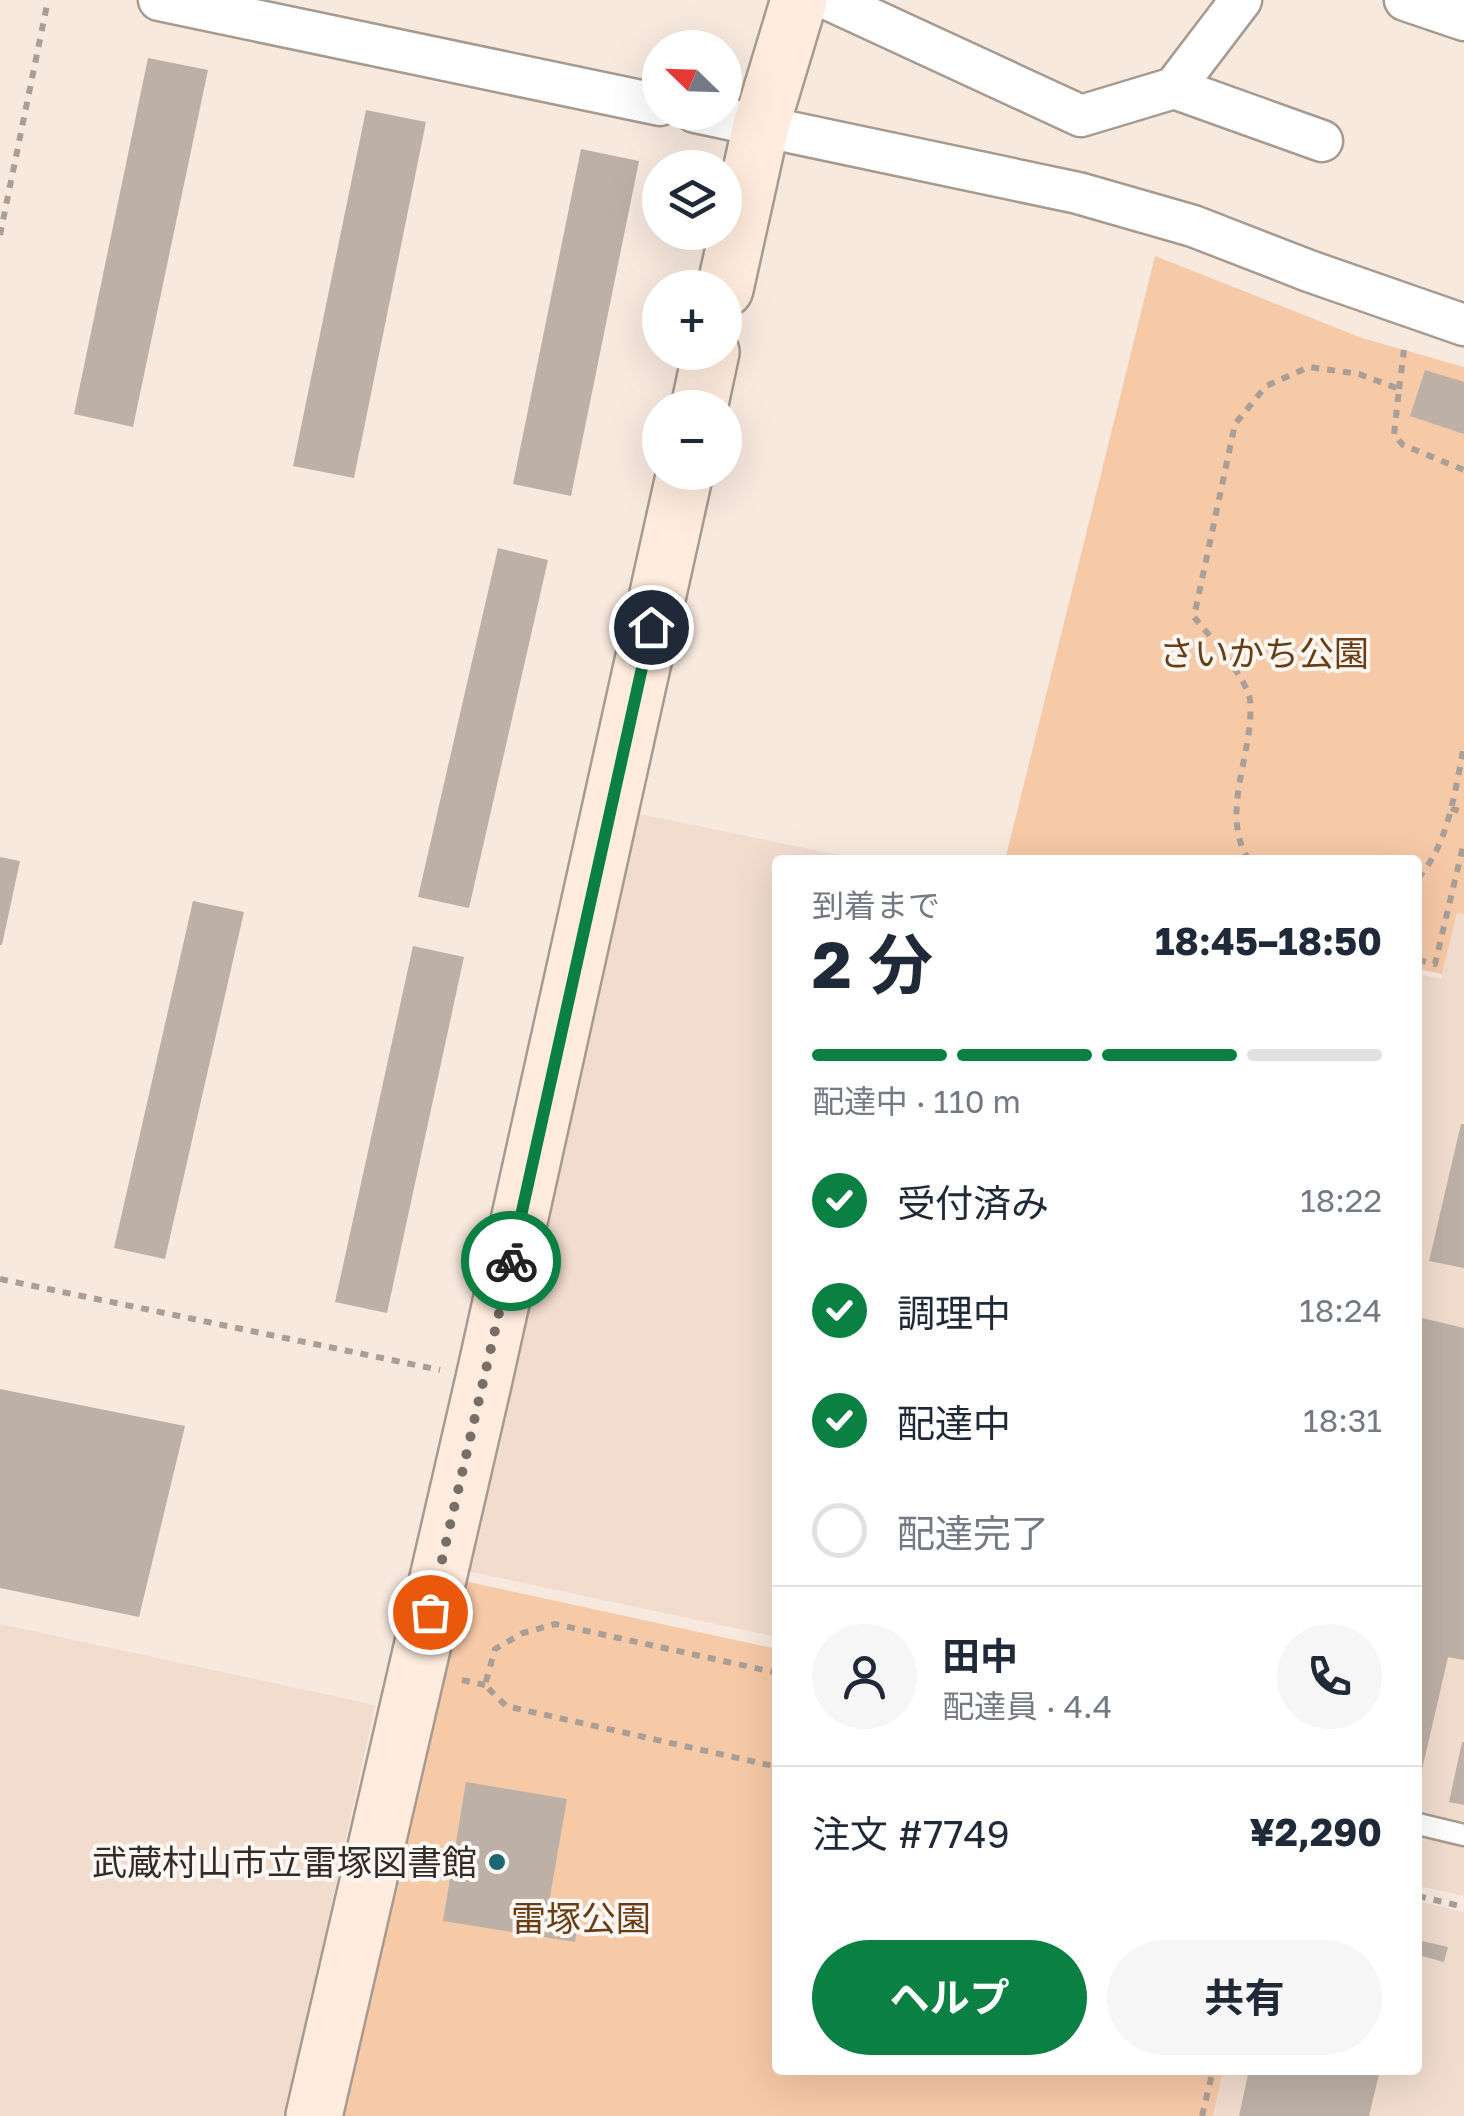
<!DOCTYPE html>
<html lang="ja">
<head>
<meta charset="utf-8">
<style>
	body { margin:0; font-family:"Golos Text","Noto Sans JP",sans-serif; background:#f6f6f7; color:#1f2937; height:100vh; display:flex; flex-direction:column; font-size:38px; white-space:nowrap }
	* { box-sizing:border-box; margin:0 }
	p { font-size:32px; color:#747a83 }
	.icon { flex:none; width:55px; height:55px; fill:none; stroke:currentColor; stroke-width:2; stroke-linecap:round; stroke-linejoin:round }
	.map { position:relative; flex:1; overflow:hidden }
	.sheet { position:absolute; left:772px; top:855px; width:650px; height:1220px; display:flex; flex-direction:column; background:#fff; border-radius:10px; box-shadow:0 10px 40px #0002 }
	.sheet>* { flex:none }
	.needle { width:65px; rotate:293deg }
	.fabs { position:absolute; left:642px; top:30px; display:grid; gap:20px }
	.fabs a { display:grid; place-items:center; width:100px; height:100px; border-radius:50%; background:#fff; box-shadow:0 10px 40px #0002; font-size:50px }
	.pin { position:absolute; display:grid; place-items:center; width:85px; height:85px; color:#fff; margin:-42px; border:5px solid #fff; border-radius:50%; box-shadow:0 2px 10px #0007 }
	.courier { position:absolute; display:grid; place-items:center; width:100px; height:100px; margin:-50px; border:8px solid #0b8043; border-radius:50%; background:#fff; color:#222; box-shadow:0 2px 12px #0007 }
	.headline em { font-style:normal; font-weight:700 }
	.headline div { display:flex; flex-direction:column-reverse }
	.headline { display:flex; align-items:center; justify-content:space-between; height:170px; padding:0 40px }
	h1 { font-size:65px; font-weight:700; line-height:75px }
	.bar { display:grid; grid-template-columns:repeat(4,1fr); gap:15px 10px; align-content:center; height:120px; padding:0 40px }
	.bar i { height:12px; border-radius:8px; background:#e0e1e3 }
	.bar .selected { background:#0b8043 }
	.bar p { grid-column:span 4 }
	.line { display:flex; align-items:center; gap:25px; padding:0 40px; border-top:2px solid #e0e1e3 }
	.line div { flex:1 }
	.round { display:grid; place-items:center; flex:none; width:105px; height:105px; border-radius:52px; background:#f6f6f7 }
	ol { padding:0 40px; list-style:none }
	li { display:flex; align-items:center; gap:30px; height:110px }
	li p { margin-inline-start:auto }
	li .icon { padding:10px; border-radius:50%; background:#0b8043; color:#fff; stroke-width:4 }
	li:last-child { color:#747a83 }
	li i { width:55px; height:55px; border:5px solid #e0e1e3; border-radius:50% }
	.cta { display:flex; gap:20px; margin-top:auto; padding:20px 40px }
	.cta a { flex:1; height:115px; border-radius:60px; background:#0b8043; color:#fff; font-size:40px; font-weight:700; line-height:115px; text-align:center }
	.cta a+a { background:#f6f6f7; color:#1f2937 }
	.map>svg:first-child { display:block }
</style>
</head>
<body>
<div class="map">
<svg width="1464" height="2116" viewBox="0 0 1464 2116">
	<rect width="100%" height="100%" fill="#f8e9df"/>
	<!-- built -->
	<path fill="#f1dcce" d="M 630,812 L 863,860 L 778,860 L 777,1637 L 458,1569 Z
		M 1457,912 L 1464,914 L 1464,1896 L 1418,1886 L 1418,974 L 1441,979 Z
		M 0,1624 L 375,1705 L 285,2116 L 0,2116 Z
		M 1418,1901 L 1464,1912 L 1464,2116 L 1213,2116 L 1223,2070 L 1418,2070 Z"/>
	<!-- green -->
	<path fill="#f6c9a7" d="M 1155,256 L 1362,338 L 1464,367 L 1464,914 L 1457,913 L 1442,974 L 1418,969 L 1418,860 L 1005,860 Z
		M 455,1579 L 777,1649 L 778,2070 L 1223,2070 L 1213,2116 L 337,2116 Z"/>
	<!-- building -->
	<path fill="#bdb0a6" d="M 148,58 L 208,70 L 133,427 L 74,414 Z
		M 366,110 L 426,122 L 354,478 L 293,466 Z
		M 581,149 L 639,161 L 571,496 L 513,484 Z
		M 1425,370 L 1464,382 L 1464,434 L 1410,416 Z
		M 498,548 L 548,560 L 469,908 L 418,897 Z
		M 0,857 L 20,861 L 2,945 L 0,945 Z
		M 193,901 L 244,912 L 165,1259 L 114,1248 Z
		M 413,946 L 464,957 L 387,1313 L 335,1302 Z
		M 1461,1124 L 1464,1124 L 1464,1268 L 1429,1261 Z
		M 1418,1317 L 1464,1328 L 1464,1660 L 1448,1657 L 1419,1783 Z
		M 0,1389 L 185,1426 L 139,1617 L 0,1588 Z
		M 1462,1742 L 1464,1742 L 1464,1805 L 1449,1802 Z
		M 466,1782 L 567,1799 L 548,1908 L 580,1914 L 575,1942 L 443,1921 Z
		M 1418,1940 L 1448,1947 L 1444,1962 L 1418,1955 Z
		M 1249,2070 L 1380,2070 L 1369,2116 L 1239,2116 Z"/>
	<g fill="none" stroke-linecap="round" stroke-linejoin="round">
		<defs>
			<path id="lane" d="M 1418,1824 L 1464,1835"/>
			<path id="street" d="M 159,0 L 660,105
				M 830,0 L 1081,116 L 1174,88 L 1241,0
				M 1405,0 L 1464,20
				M 1174,88 L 1322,141
				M 695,112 L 1078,193 L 1193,226 L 1309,271 L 1464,325"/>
			<path id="secondary" d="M 725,289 L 761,126 L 799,0
				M 699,408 L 711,352
				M 314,2116 L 484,1379 L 685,472"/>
		</defs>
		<!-- lane casing -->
		<use href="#lane" stroke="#a79a90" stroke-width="25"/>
		<!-- street casing -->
		<use href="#street" stroke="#a79a90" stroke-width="45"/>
		<!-- secondary casing -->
		<use href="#secondary" stroke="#a79a90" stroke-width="60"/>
		<!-- path -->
		<path stroke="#aa9f97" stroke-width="6" stroke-dasharray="8 8" stroke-linecap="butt" d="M 0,235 L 48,0
			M 1399,389 L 1404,350
			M 1451,808 L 1464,813
			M 1249,860 C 1218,813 1255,752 1250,700 C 1248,680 1208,634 1194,617 L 1235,424 L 1266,386 L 1309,367 L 1359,374 L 1399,389 L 1394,435 L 1403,445 L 1464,470
			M 1418,878 C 1449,844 1455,790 1464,746
			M 1418,960 L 1435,964 L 1464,842
			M 0,1279 L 440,1370
			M 778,1673 L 555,1624 L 523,1633 L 495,1649 L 485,1685 L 506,1706 L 778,1767
			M 462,1680 L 485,1685
			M 1418,1896 L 1464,1907
			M 1202,2116 L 1213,2070"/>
		<!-- lane -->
		<use href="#lane" stroke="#fff" stroke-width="20"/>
		<!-- street -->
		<use href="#street" stroke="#fff" stroke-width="40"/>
		<!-- secondary -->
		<use href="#secondary" stroke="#ffecde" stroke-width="55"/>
	</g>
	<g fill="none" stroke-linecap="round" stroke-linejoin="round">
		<!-- done -->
		<path stroke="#776e68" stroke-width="10" stroke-dasharray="0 18" d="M 430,1612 L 511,1261"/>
		<!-- route -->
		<path stroke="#0b8043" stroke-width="12" d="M 511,1261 L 651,627"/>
	</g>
	<!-- markers -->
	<circle fill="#1c6772" stroke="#fef8f4" stroke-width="4" cx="497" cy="1862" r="10"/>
	<g text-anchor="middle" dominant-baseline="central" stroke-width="8" stroke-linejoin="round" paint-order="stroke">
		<!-- park labels -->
		<g font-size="35" fill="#6b3d14" stroke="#fef8f4">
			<text x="1264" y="653">さいかち公園</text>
			<text x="581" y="1918">雷塚公園</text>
		</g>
		<!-- poi labels -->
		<g font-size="35" fill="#312c28" stroke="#fef8f4" text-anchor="end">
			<text x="477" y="1862">武蔵村山市立雷塚図書館</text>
		</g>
	</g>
</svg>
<div class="fabs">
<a><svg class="needle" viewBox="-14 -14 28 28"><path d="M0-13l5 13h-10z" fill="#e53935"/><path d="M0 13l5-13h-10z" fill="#747a83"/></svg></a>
<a><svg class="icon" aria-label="layers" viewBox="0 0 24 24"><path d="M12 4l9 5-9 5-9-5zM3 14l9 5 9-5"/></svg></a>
<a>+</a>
<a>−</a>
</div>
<div class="pin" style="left:430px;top:1612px;background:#ea580c"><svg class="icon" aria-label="bag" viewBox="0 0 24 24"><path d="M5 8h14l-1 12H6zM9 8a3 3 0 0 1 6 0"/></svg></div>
<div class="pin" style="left:651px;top:627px;background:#1f2937"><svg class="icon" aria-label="home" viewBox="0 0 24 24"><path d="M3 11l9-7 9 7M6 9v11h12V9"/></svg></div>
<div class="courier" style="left:511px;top:1261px"><svg class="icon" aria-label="bike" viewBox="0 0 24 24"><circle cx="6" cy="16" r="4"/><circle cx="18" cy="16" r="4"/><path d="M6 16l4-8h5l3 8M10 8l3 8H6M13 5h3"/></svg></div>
<section class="sheet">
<div class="headline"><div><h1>2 分</h1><p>到着まで</p></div><em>18:45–18:50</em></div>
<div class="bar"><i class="selected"></i><i class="selected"></i><i class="selected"></i><i></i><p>配達中 · 110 m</p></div>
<ol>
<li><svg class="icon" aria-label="check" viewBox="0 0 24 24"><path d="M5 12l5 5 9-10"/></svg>受付済み<p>18:22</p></li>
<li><svg class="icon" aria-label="check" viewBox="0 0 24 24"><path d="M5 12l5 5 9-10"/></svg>調理中<p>18:24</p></li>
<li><svg class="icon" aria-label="check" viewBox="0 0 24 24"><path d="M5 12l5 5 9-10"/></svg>配達中<p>18:31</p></li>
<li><i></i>配達完了</li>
</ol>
<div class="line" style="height:180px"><a class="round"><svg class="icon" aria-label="person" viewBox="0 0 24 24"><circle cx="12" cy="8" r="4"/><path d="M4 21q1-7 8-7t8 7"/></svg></a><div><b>田中</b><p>配達員 · 4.4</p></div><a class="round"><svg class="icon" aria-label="phone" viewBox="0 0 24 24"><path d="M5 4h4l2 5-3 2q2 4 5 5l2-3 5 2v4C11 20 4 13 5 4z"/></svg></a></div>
<div class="line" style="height:130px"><div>注文 #7749</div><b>¥2,290</b></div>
<div class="cta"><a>ヘルプ</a><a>共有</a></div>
</section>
</div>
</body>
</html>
